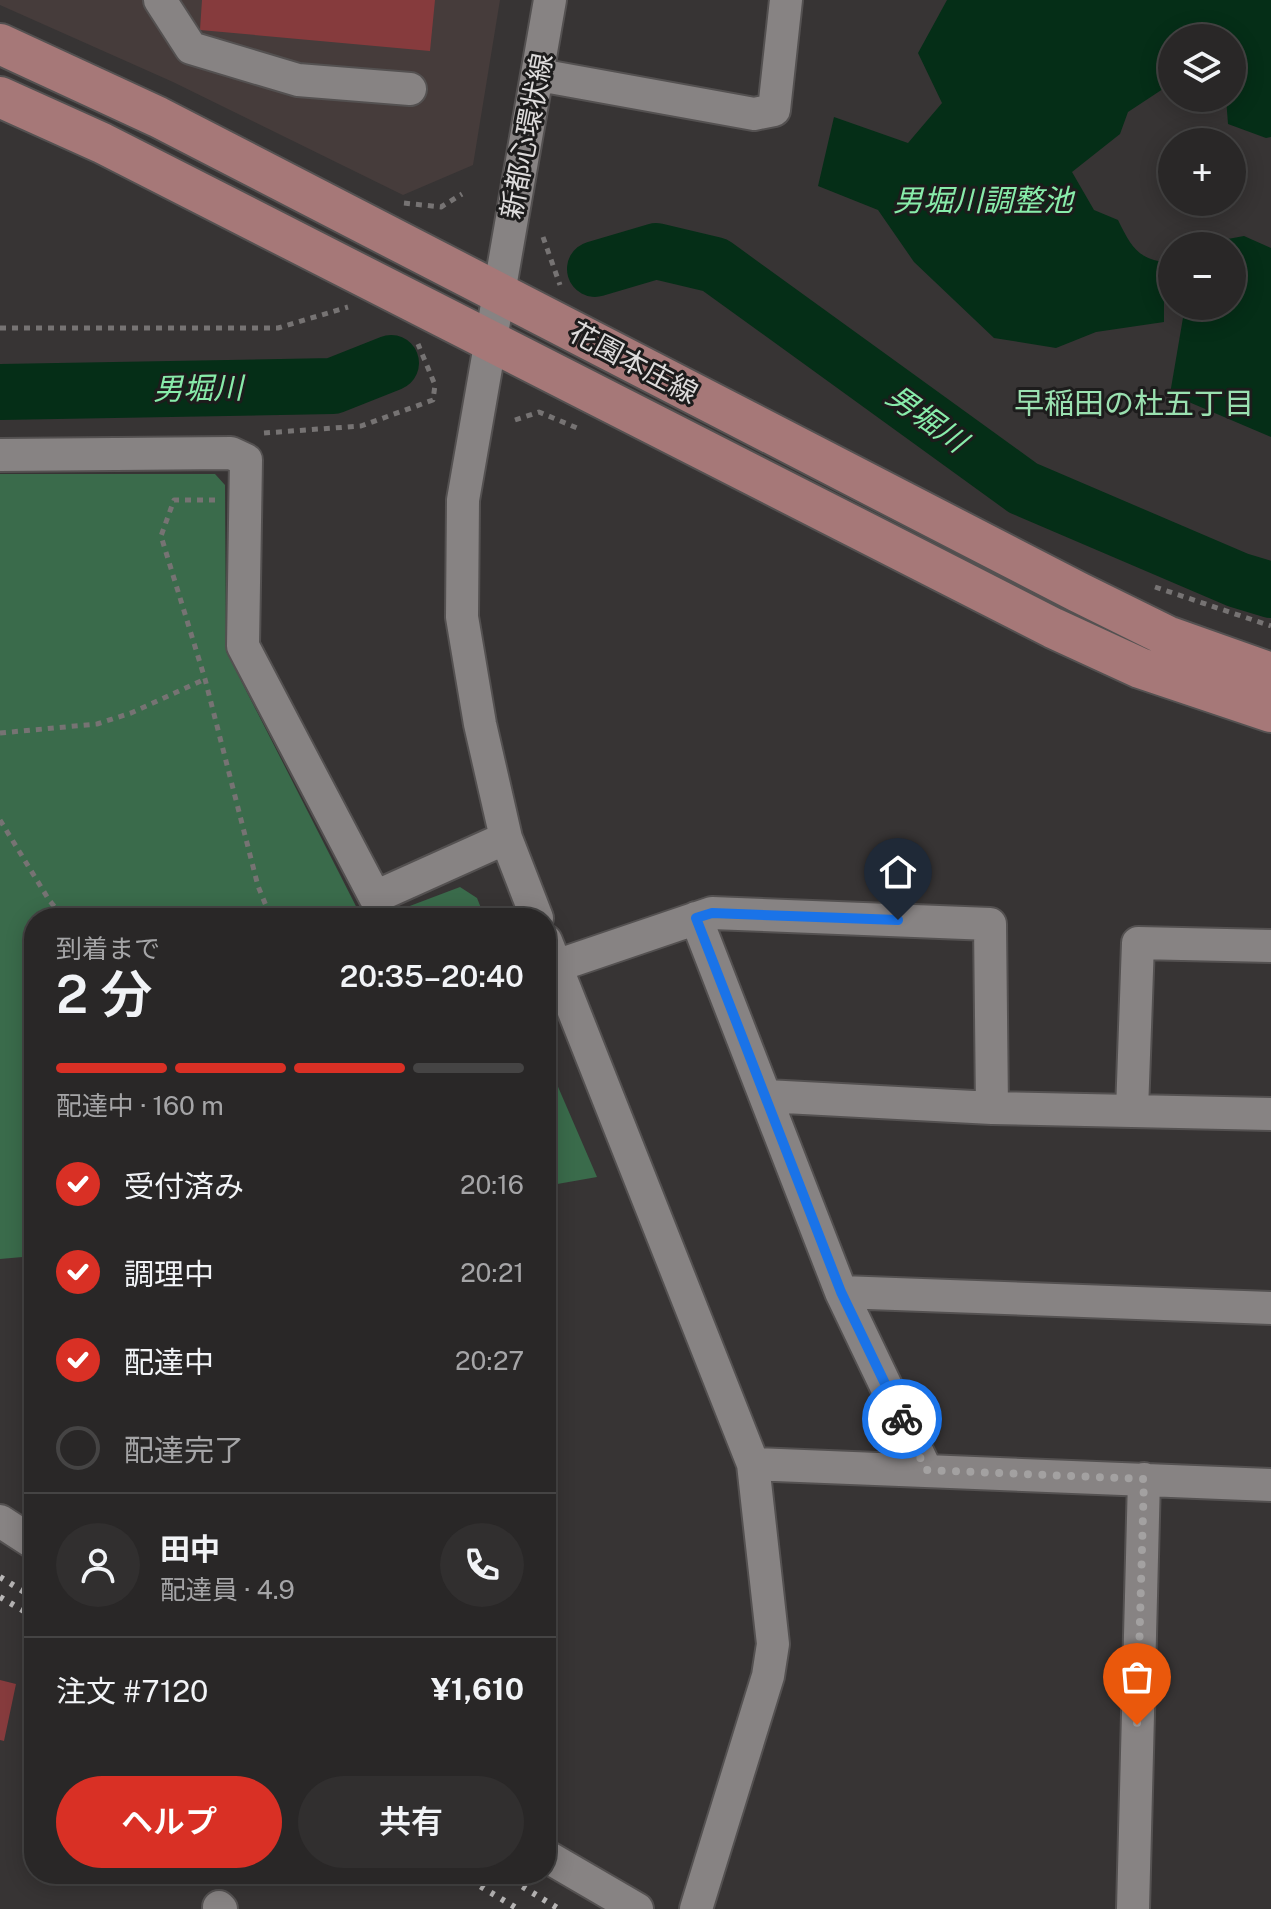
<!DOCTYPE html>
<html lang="ja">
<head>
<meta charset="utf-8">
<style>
	body { margin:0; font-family:"Public Sans","Noto Sans JP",sans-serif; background:#312f2f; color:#f1f3f6; height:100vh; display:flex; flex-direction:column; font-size:30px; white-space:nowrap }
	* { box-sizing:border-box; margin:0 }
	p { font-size:26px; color:#a5a5a7 }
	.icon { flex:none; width:44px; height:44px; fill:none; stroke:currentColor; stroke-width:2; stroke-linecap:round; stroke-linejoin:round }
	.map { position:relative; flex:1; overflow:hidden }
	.drawer { position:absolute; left:24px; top:908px; width:532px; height:976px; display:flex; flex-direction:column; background:#292727; border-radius:32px; box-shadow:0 4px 20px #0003,0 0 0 2px #454444 }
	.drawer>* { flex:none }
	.buttons { position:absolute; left:1158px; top:24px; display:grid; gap:16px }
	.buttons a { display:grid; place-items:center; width:88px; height:88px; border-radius:50%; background:#292727; box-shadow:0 4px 20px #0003,0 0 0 2px #454444; font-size:40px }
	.pin { position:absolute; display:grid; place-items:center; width:68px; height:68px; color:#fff; margin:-82px -34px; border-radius:50% 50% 50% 0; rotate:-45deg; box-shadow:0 0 8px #0007 }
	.pin .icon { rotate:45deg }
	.courier { position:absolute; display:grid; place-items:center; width:80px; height:80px; margin:-40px; border:6px solid #1a73e8; border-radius:50%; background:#fff; color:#222; box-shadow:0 2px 10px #0007 }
	.overview em { font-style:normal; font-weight:600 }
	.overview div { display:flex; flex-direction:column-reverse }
	.overview { display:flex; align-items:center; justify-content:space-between; height:136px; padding:0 32px }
	h1 { font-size:52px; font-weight:600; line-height:60px }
	.bar { display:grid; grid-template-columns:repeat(4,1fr); gap:12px 8px; align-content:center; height:96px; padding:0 32px }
	.bar i { height:10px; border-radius:6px; background:#454444 }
	.bar .on { background:#d93025 }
	.bar p { grid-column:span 4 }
	.line { display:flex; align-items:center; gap:20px; padding:0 32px; border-top:2px solid #454444 }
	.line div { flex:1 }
	.round { display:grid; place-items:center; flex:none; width:84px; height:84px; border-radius:42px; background:#312f2f }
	ol { padding:0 32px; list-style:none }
	li { display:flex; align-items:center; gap:24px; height:88px }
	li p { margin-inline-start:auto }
	li .icon { padding:8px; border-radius:50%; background:#d93025; color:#fff; stroke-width:4 }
	li:last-child { color:#a5a5a7 }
	li i { width:44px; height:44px; border:4px solid #454444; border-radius:50% }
	.primary-button { display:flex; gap:16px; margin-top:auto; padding:16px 32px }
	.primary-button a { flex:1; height:92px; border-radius:48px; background:#d93025; color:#fff; font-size:32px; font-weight:600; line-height:92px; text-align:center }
	.primary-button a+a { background:#312f2f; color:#f1f3f6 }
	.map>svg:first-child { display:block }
</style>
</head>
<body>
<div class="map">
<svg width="1271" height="1909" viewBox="0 0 1271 1909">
	<rect width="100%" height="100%" fill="#373434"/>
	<!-- built -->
	<path fill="#463c3b" d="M 0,0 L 500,0 L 473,165 L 403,195 L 173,82 L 0,5 Z"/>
	<!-- green -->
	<path fill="#3a6b4b" d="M 0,474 L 215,474 L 225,485 L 226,651 L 362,918 L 34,918 L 34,1256 L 0,1259 Z
		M 460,887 L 477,898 L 485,918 L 378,918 Z
		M 546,1059 L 597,1177 L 546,1186 Z"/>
	<!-- water -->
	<path fill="#052e17" d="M 947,0 L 1271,0 L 1271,137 L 1266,138 L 1228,124 L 1226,98 L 1232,98 L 1232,38 L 1172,38 L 1172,83 L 1128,112 L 1120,134 L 1072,172 L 1094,210 L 1118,220 C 1130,244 1136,258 1164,262 L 1164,322 L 1096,332 L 1056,348 L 994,338 L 914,262 L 878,210 L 818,186 L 834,117 L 908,143 L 942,103 L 918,53 Z
		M 1244,236 L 1271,248 L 1271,437 L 1170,394 L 1185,306 L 1232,306 L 1232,246 L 1190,246 Z"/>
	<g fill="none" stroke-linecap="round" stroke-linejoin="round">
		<!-- river -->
		<path stroke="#052e17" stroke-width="56" d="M 595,269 L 656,251 L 715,265 L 1023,488 L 1238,580 L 1271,590
			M 0,392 L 333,386 L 391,363"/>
	</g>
	<!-- building -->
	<path fill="#863b3d" d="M 202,0 L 435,0 L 430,51 L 200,30 Z
		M 0,1680 L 16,1684 L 4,1741 L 0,1740 Z"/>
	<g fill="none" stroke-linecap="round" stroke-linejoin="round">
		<defs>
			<path id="minor" d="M 160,0 L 191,48 L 298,80 L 410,89
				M 539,75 L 754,114 L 774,110 L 786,0
				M 0,455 L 231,453 L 246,460 L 243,646 L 375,897 L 506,838
				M 537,918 L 506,838 L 480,724 L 462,617 L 463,500 L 550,0
				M 696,918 L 841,1292 L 926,1470
				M 546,941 L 753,1464 L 773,1644 L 768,1676 L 696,1909
				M 556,966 L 712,913 L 990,924 L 992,1108
				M 766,1096 L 992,1108 L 1271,1114
				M 1132,1111 L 1138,943 L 1271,946
				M 841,1292 L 1271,1308
				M 753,1464 L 1271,1485
				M 0,1521 L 34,1543
				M 546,1856 L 637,1909
				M 219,1907 L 221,1909
				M 1133,1909 L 1144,1479"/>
			<path id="major" d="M 0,44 L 158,117 L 1078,592 L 1167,636 L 1271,673
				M 0,97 L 102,143 L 1053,628 L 1140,668 L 1271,712"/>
		</defs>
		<!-- minor casing -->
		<use href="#minor" stroke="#545151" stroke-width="36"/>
		<!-- major casing -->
		<use href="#major" stroke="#545151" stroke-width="44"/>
		<!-- path -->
		<path stroke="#767373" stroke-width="5" stroke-dasharray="6 6" stroke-linecap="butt" d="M 404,203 L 441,207 L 462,194
			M 543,237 L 560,285
			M 0,328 L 278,328 L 348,307
			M 515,420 L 539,412 L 577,428
			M 264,433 L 361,426 L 433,400 L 435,385 L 418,344
			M 215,500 L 174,500 L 161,536 L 205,679 L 258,886 L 271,918
			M 1155,587 L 1271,626
			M 0,733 L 97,724 L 131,713 L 205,679
			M 0,820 L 49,900 L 64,918"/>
		<!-- minor -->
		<use href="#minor" stroke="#878383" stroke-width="32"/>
		<!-- major -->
		<use href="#major" stroke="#a67878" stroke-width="40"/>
		<!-- rail -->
		<path stroke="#b8b6b6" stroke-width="6" stroke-dasharray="4 8" stroke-linecap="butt" d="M 0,1577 L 34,1598
			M 0,1597 L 34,1617
			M 460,1874 L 518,1909
			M 502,1874 L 559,1909"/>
	</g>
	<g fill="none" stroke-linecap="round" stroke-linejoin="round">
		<!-- done -->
		<path stroke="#a3a1a1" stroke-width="8" stroke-dasharray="0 14.4" d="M 902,1419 L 926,1470 L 1144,1479 L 1137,1725"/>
		<!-- route -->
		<path stroke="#1a73e8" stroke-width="10" d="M 898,920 L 712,913 L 696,918 L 841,1292 L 902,1419"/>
	</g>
	<g text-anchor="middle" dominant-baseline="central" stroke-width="6" stroke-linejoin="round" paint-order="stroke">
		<!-- street labels -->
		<g font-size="28" fill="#dddbdb" stroke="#1d1c1c">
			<text transform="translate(526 136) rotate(-79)">新都心環状線</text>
			<text transform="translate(634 362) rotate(28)">花園本庄線</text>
		</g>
		<!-- water labels -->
		<g font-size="30" font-style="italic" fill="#88ecaa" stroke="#1d1c1c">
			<text x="983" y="200">男堀川調整池</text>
			<text transform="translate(198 388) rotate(-1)">男堀川</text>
			<text transform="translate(927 418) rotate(36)">男堀川</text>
		</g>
		<!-- neighbourhood labels -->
		<g font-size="30" fill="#9ae1b0" stroke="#1d1c1c">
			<text x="1134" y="403">早稲田の杜五丁目</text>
		</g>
	</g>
</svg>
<div class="buttons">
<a><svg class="icon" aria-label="layers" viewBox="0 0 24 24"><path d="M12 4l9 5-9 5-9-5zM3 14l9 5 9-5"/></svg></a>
<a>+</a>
<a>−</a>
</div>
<div class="pin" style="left:1137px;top:1725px;background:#ea580c"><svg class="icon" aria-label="bag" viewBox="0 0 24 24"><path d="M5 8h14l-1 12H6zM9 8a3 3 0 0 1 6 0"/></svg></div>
<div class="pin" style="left:898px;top:920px;background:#1f2937"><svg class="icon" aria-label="home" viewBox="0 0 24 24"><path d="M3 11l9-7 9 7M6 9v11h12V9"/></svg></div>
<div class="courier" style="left:902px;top:1419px"><svg class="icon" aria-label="bike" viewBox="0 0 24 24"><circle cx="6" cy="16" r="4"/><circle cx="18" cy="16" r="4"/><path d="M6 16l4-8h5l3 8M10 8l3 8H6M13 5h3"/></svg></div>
<section class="drawer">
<div class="overview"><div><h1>2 分</h1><p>到着まで</p></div><em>20:35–20:40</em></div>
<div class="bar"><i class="on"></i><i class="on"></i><i class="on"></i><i></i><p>配達中 · 160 m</p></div>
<ol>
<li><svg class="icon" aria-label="check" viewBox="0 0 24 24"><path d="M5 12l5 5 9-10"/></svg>受付済み<p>20:16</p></li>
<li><svg class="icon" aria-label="check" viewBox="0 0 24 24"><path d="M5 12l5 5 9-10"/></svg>調理中<p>20:21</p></li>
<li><svg class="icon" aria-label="check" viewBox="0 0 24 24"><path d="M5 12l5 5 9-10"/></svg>配達中<p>20:27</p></li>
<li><i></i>配達完了</li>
</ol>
<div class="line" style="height:144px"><a class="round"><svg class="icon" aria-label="person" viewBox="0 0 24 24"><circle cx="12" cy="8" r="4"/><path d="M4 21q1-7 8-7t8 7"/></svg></a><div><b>田中</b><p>配達員 · 4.9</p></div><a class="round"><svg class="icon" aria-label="phone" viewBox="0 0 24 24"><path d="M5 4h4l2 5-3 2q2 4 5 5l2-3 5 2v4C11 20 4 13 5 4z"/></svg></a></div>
<div class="line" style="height:104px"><div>注文 #7120</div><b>¥1,610</b></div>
<div class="primary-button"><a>ヘルプ</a><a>共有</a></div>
</section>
</div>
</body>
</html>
